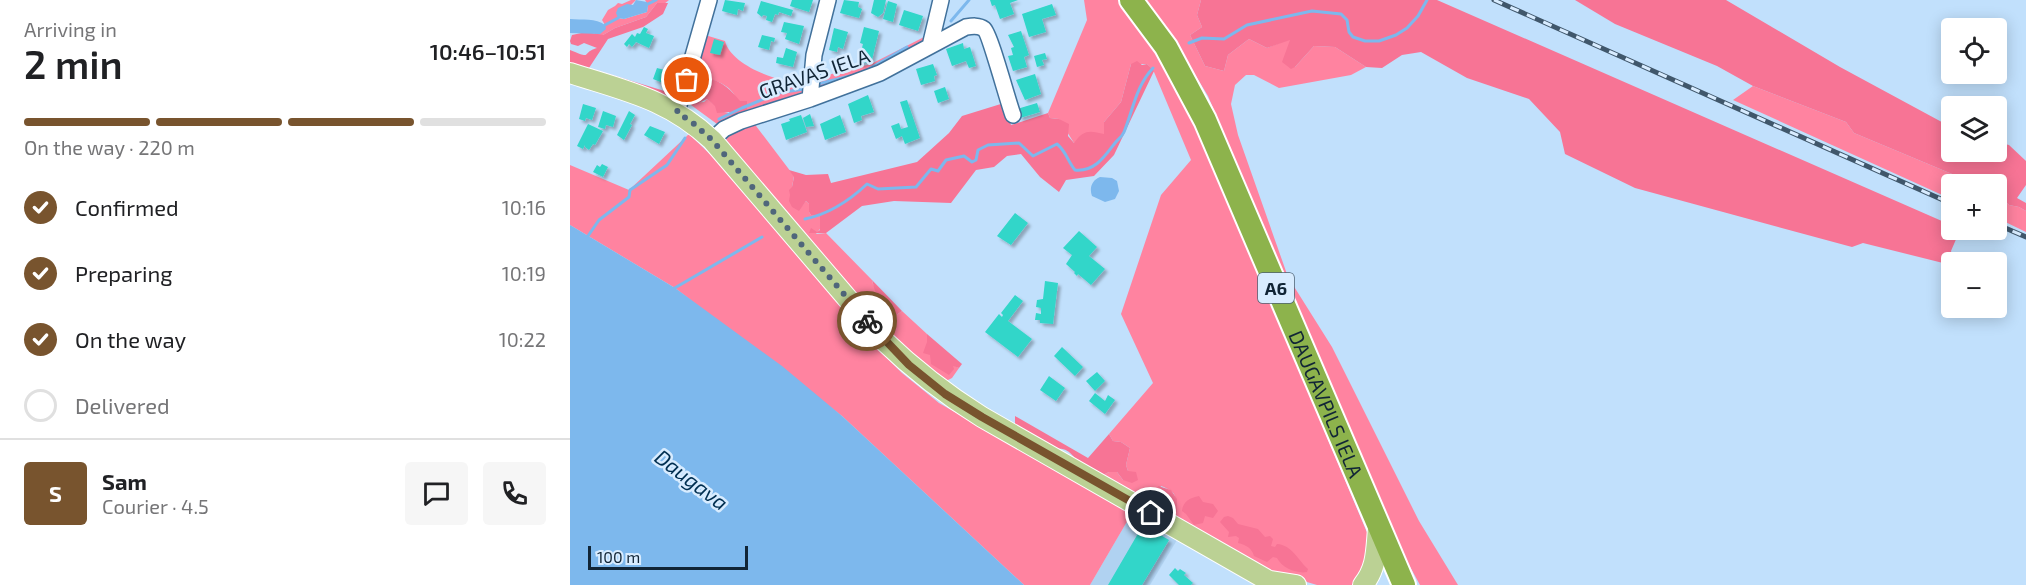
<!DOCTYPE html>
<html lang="en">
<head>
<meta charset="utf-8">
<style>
	body { margin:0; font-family:"Exo 2",sans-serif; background:#f6f6f6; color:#202124; height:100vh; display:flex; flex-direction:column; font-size:22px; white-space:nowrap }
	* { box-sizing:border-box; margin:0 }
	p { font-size:20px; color:#757577 }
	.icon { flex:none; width:33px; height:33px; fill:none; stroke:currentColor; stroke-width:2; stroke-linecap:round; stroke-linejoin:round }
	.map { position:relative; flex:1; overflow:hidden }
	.drawer { display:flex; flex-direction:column; background:#fff; width:570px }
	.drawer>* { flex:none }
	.controls { position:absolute; left:1371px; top:18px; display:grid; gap:12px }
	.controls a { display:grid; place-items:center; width:66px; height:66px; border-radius:6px; background:#fff; box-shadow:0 3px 15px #0003; font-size:30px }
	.scale { position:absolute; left:18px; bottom:15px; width:160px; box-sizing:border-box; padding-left:6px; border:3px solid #112536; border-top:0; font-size:16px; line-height:21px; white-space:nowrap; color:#112536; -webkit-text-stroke:4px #d8ecff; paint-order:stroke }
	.pin { position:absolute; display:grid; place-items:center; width:51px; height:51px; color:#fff; margin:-26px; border:3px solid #fff; border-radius:50%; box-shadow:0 2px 6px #0007 }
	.courier { position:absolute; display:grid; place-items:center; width:60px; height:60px; margin:-30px; border:4px solid #78542e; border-radius:50%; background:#fff; color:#222; box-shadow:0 2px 8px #0007 }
	.overview em { font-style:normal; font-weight:600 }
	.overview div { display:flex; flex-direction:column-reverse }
	.overview { display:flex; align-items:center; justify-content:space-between; height:102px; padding:0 24px }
	h1 { font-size:39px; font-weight:600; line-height:45px }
	.bar { display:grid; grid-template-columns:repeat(4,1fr); gap:9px 6px; align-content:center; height:72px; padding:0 24px }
	.bar i { height:8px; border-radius:4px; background:#e0e0e0 }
	.bar .selected { background:#78542e }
	.bar p { grid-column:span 4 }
	.line { display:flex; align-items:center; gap:15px; padding:0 24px; border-top:2px solid #e0e0e0 }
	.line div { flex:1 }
	.round { display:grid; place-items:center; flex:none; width:63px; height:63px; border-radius:6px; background:#f6f6f6 }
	ol { padding:0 24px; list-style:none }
	li { display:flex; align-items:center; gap:18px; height:66px }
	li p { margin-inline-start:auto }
	li .icon { padding:6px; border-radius:50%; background:#78542e; color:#fff; stroke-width:4 }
	li:last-child { color:#757577 }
	li i { width:33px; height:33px; border:3px solid #e0e0e0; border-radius:50% }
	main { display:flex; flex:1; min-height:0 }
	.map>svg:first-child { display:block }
</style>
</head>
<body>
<main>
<section class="drawer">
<div class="overview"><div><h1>2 min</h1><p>Arriving in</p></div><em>10:46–10:51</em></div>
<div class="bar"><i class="selected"></i><i class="selected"></i><i class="selected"></i><i></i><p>On the way · 220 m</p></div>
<ol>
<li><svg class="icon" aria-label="check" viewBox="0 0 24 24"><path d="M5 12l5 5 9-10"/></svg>Confirmed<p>10:16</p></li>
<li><svg class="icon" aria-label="check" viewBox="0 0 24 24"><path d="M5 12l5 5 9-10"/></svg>Preparing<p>10:19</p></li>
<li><svg class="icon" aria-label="check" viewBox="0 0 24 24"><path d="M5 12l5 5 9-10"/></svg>On the way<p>10:22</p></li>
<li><i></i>Delivered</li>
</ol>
<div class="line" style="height:108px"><b class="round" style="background:#78542e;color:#fff">S</b><div><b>Sam</b><p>Courier · 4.5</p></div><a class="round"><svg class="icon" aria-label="chat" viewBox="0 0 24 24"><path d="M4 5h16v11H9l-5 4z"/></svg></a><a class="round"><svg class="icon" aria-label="phone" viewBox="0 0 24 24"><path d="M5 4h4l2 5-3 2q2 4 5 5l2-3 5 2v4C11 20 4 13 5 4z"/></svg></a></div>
</section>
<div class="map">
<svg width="1456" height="585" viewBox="0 0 1456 585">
	<defs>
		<filter id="shadow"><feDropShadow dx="3" dy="3" stdDeviation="1.5" flood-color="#0004"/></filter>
	</defs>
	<rect width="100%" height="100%" fill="#c1e0fc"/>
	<!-- built -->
	<path fill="#b0d2f1" d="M 562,513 L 607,540 L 580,585 L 520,585 Z"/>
	<!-- green -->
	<path fill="#ff83a0" d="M 61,0 L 66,0 L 48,18 L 54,19 L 77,12 L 78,5 L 75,0 L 99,0 L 94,4 L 87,3 L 76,17 L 45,28 L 33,35 L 24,35 L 20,33 L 24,34 L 35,25 L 32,20 L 38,10 L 45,6 L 48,3 L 52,4 Z
		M 514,0 L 549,0 L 607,80 L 801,542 L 787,585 L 747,585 L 710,574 L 695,568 L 595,514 L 607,511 C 605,496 608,492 591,486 L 589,490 L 570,499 L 531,476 L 539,472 L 547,472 L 553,480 L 558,471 L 556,465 L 560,448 L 551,442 L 543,441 L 539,434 L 583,383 L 551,314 L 591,195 L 621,160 L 584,72 L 577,64 L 561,64 L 551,102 L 534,122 L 534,134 L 504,143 L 489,119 L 480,118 L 478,113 L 517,20 Z
		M 575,0 L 631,0 L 627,15 L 632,27 L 620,35 L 635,66 L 654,71 L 658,55 L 679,39 L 697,48 L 720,39 L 725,67 L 744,46 L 765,47 L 796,67 L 781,75 L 709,88 L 684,75 L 676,75 L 665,85 L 661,104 L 668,135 L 718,277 L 762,347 L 849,521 L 888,585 L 850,585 L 826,541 L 638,96 L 607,45 Z
		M 135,35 L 155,41 C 161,66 211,83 234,84 L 234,92 L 230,98 L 171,118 C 169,99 164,88 146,81 C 137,78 132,76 126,68 Z
		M 356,36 L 356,41 L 344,52 L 250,90 L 245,81 L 246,78 L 301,64 Z
		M 1183,86 L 1276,122 L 1284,133 L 1406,184 L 1382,184 L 1381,199 L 1163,100 Z
		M 119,99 L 123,103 L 134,102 L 137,99 L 154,112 L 163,114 L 165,118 L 147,124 L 121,105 Z
		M 183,122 L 224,176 L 222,187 L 231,207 L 236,201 L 239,204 L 239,212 L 241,215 L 250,216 L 250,229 L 246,234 L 256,233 L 302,280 L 303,284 L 310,294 L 314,313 L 318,317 L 325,316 L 332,311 L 357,334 L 360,355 L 389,368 L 382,378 L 376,381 L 333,351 L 156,142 L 157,135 Z
		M 119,134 L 150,164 L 301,342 L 332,373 L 369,403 L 562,513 L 520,585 L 454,585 L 272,416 L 105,288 L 0,225 L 0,165 L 59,190 Z
		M 1427,193 L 1439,205 L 1449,207 L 1456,211 L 1456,232 L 1427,218 Z"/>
	<!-- forest -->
	<path fill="#f77495" d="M 631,0 L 867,0 L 1381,225 L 1382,230 L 1401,231 L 1397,236 L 1387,237 L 1381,251 L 1383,258 L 1391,262 L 1382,262 L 1381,265 L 1293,243 L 1282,247 L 1065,188 L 995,154 L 990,132 L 959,99 L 897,78 L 851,52 L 832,55 L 812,68 L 796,67 L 765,47 L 744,46 L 725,67 L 721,69 L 712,62 L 720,40 L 697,48 L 679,39 L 658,55 L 654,71 L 635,66 L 620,35 L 632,27 L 627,15 Z
		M 1005,0 L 1156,0 L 1270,67 L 1381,127 L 1382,152 L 1426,152 L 1427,142 L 1439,145 L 1456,161 L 1456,185 L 1447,198 L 1456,203 L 1456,211 L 1449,207 L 1439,205 L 1427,193 L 1426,184 L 1406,184 L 1284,133 L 1276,122 L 1183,86 L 1147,66 L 1045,24 Z
		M 87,3 L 98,3 L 93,14 L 73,27 L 38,39 L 19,68 L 101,93 L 104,84 L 105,88 L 101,97 L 0,64 L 0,50 C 24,60 10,53 27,48 L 14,43 L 8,46 L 1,44 L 0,41 L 2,35 L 16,32 L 33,35 L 45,28 L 76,17 Z
		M 567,61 L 572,65 L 577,64 L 584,71 L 544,155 L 524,176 L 496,180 L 489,192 L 470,177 L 451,154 L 437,156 L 424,167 L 406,170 L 381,203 L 324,201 L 292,206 L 256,233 L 239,233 L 241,228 L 247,232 L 250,230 L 250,216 L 241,215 L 239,212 L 239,204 L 236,201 L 229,211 L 222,207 L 219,201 L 220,195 L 219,190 L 222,187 L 224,177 L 219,170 L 236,175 L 258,174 L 261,183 L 347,162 L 379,133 L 392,116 L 434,103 L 441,125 L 478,113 L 480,118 L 489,119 L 499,124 L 498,136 L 504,143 C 513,130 519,130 534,134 L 534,122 L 551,102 L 561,64 Z
		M 130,67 L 132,68 L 130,74 L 135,70 L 140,72 L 139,79 C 151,80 163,92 170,101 L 177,101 L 177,110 L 165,118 L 159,112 L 147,113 L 145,106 L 137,99 L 127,104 L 121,102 L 119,96 L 128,72 L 126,71 Z
		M 302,280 L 332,311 L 325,316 L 318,317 L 313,313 L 313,307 L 307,306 L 305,302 L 309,294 L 305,291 Z
		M 357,334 L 392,364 L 389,368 L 383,366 L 384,369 L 379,375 L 361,364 L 360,355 L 353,353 L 357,342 Z
		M 445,416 L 518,458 L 539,434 L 543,441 L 551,442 L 560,448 L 556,465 L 558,471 L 566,472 L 568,480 L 562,483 L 553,480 L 547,472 L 539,472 L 531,476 L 501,460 L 504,457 C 498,450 494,448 485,449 C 473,439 459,434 445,426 Z
		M 588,486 L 601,490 L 607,499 L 607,512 C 595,518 580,505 570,499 L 571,491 L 575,489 L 586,491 L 589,490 Z
		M 629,496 L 633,502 L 643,504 L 648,511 L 643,518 L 635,516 L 633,523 L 624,525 L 616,514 L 612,511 C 613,501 620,498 629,496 Z
		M 658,516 L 663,518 L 668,524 L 688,529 L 695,537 L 700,536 L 703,539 L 701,546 L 705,547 L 707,544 C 722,545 728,560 738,569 L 737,572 C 727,574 712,568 707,558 L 703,557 L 697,562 L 684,556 C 682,548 676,545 668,543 L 669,538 L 666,536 L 658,537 L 659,532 L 650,522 L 654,517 Z"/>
	<!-- water -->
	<path fill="#7db8ed" d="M 66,0 L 77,2 L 78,6 L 77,12 L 54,19 L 48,18 L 46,13 L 48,8 L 57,4 L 63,5 Z
		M 0,19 C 12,20 26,18 35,25 L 36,29 L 30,34 L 0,33 Z
		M 530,177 L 542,178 L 547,181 L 549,191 L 545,199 L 535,202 L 522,196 C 519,188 522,180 530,177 Z
		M 0,225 L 105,288 L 212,366 L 272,416 L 454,585 L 0,585 Z"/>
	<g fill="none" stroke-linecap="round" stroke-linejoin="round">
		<!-- stream -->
		<path stroke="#7db8ed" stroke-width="3" d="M 78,4 L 86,0
			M 381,21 L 399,0
			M 35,25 L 48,18
			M 619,43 L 632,38 L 654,39 L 677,25 L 742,11 L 771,14 L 777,20 L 779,32 L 783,37 L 795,41 L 809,41 L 826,35 L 837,28 L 848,16 L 857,0
			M 297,70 L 337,47
			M 248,84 L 280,76
			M 149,119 L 172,108 L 208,93 L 234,89
			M 235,219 C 259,214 279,201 297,184 L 308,189 L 346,187 L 361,169 L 368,171 L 376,160 L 394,156 L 402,162 L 406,160 L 408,150 L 418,145 L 449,143 L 463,156 L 487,144 C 496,151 498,162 505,170 C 525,172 535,156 545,143 C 548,139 552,137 554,132 C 563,110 566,86 583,68
			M 18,236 L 29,220 L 59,197 L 60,190 L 97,165 L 115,138
			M 103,289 L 192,237"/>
	</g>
	<!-- building -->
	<path fill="#31d6c9" filter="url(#shadow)" d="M 155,0 L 175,3 L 173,11 L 168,9 L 167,15 L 152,11 Z
		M 222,0 L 243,0 L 239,12 L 220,6 Z
		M 274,0 L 289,2 L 288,7 L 292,9 L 289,18 L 270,13 Z
		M 304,0 L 316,0 L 313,13 L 308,17 L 301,13 Z
		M 420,0 L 448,0 L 440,3 L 444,14 L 430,19 L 425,5 L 422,6 Z
		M 191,1 L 223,10 L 221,16 L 209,12 L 208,15 L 205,14 L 202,22 L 196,20 L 197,16 L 193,15 L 192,17 L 187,13 Z
		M 318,1 L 327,4 L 323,22 L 313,19 Z
		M 482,4 L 486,15 L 472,19 L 476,32 L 459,37 L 452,14 Z
		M 334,10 L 353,16 L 348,31 L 329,25 Z
		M 214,22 L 234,26 L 229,44 L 215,39 L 217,33 L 211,32 Z
		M 74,27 L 78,29 L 76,33 L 84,36 L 79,48 L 66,42 L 62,47 L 59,44 L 57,47 L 54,44 L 62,34 L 65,37 L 67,33 L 70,34 Z
		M 294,27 L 309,31 L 301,64 L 294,62 L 293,65 L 288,63 L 293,44 L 290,43 Z
		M 264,28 L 278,32 L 273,49 L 268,47 L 267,52 L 259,50 Z
		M 451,31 L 459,55 L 454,57 L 457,67 L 443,71 L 438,56 L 443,55 L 441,48 L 444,47 L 438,35 Z
		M 192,35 L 205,38 L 204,42 L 201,41 L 199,50 L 188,47 Z
		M 144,39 L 154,42 L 150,55 L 140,53 Z
		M 393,43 L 394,49 L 400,47 L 406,66 L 399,68 L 396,61 L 382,66 L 376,49 Z
		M 216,48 L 227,52 L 223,67 L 206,63 L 207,57 L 213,58 Z
		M 475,53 L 477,59 L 472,60 L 474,65 L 467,67 L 464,56 Z
		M 363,64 L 367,75 L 364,76 L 365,81 L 351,85 L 346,69 Z
		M 87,68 L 102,72 L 98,85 L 83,79 Z
		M 465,74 L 471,94 L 455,100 L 446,80 Z
		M 375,87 L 379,99 L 368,103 L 364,91 Z
		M 298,95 L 304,112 L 291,116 L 292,120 L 284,123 L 278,104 Z
		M 337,100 L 350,138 L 335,144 L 332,136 L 326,139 L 321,126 L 329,123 L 331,129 L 338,127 L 330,102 Z
		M 467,103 L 470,112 L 450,118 L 447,109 Z
		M 13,104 L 26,108 L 22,120 L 16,118 L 15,121 L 9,119 Z
		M 33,111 L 46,116 L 43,127 L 36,125 L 35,129 L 28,127 Z
		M 59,111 L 65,115 L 60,124 L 62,125 L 54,140 L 47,135 Z
		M 240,114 L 244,126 L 236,127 L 233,118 Z
		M 231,115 L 237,132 L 216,140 L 211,124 L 220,121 L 219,119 Z
		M 270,115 L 276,132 L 255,140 L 250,124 Z
		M 18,124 L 33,131 L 25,145 L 23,144 L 19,150 L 15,147 L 15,145 L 13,149 L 7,146 Z
		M 80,126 L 95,132 L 89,144 L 74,135 Z
		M 32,164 L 38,167 L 33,177 L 23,172 L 27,165 L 30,167 Z
		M 445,213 L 458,223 L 441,245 L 427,236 Z
		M 509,231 L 527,247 L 519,256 L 535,269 L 521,285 L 508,274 L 507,276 L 504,273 L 505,272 L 496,264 L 502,255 L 493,248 Z
		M 475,281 L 488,283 L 483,324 L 470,323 L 470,320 L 465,320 L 466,313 L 471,314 L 471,308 L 466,307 L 467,300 L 473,299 Z
		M 445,295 L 453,301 L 438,321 L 462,339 L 448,357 L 415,332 L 429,314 L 432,317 L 433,315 L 431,313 Z
		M 492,347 L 513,367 L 505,376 L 484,356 Z
		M 527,372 L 535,381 L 525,391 L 516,381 Z
		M 479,376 L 495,388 L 486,401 L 470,390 Z
		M 525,393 L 535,401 L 538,395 L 545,400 L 535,414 L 519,401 Z
		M 573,525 L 599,540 L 572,585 L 538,585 Z
		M 605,568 L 608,571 L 610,569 L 616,573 L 614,575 L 623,583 L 621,585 L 609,585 L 599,575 Z"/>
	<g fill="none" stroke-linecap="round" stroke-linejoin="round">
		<defs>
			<path id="minor" d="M 360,46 L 371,0
				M 240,99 L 244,55 L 258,0
				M 107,112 L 139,0
				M 142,140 L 154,129 L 171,121 L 240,99 L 310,73 L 396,27 C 402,26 409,25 414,29 C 420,34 438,102 443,115"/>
			<path id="major" d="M 0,73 C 56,91 98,99 142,140 L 312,339 C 343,369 375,394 412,417 L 706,585
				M 701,581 L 726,585
				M 793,585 C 807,568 806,550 808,529"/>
			<g id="highway">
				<path id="s1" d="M 561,0 L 596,47 L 635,120 L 834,585"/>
			</g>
		</defs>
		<!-- minor casing -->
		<use href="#minor" stroke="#41719b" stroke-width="18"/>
		<!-- major casing -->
		<use href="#major" stroke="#fff" stroke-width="22"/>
		<!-- highway casing -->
		<use href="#highway" stroke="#fff" stroke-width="26"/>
		<!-- minor -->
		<use href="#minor" stroke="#fff" stroke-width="15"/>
		<!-- major -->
		<use href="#major" stroke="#bbd194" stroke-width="20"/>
		<!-- highway -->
		<use href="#highway" stroke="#8db34c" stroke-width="22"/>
		<defs>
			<path id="rail" d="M 924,0 L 1382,204
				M 1426,224 L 1456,237"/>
		</defs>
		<!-- rail casing -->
		<use href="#rail" stroke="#40576b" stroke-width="5"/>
		<!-- rail -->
		<use href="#rail" stroke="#d8ecff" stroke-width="3" stroke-dasharray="9" stroke-linecap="butt"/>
	</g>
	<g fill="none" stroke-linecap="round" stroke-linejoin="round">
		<!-- done -->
		<path stroke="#4f667b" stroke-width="6" stroke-dasharray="0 10.8" d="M 117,80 L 107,112 L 123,123 L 142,140 L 297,321"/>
		<!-- route -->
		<path stroke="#78542e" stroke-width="8" d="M 297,321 L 339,365 L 375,394 L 412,417 L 581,513"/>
	</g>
	<g text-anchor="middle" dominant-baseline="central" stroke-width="5" stroke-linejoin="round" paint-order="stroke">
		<!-- shield labels -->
		<rect fill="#d8ecff" stroke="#4d6172" stroke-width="1.5" x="688" y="273" width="36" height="30" rx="4.5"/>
		<g font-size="18" font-weight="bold" fill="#112536">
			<text x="706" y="288">A6</text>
		</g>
		<!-- street labels -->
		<g font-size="20" fill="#112536" stroke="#d8ecff">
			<text transform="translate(244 73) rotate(-19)">GRAVAS IELA</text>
			<text stroke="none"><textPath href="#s1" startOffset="450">DAUGAVPILS IELA</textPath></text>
		</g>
		<!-- water labels -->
		<g font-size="21" font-style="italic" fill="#002f51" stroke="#d8ecff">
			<text transform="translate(122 479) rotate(37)">Daugava</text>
		</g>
	</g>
</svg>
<div class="controls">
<a><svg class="icon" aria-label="locate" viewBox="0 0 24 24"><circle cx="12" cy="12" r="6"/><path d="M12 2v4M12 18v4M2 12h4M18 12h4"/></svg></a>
<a><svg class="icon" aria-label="layers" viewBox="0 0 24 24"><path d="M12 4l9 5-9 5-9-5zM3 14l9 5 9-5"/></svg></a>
<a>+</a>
<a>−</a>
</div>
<div class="scale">100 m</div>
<div class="pin" style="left:117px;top:80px;background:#ea580c"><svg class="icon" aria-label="bag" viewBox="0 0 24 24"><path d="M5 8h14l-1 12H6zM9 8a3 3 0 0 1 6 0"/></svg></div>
<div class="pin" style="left:581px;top:513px;background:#1f2937"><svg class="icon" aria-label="home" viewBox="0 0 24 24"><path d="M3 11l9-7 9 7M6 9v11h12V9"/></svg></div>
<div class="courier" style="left:297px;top:321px"><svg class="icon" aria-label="bike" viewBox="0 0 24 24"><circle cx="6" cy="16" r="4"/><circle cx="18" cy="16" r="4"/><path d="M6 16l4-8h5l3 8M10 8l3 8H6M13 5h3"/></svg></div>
</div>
</main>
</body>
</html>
